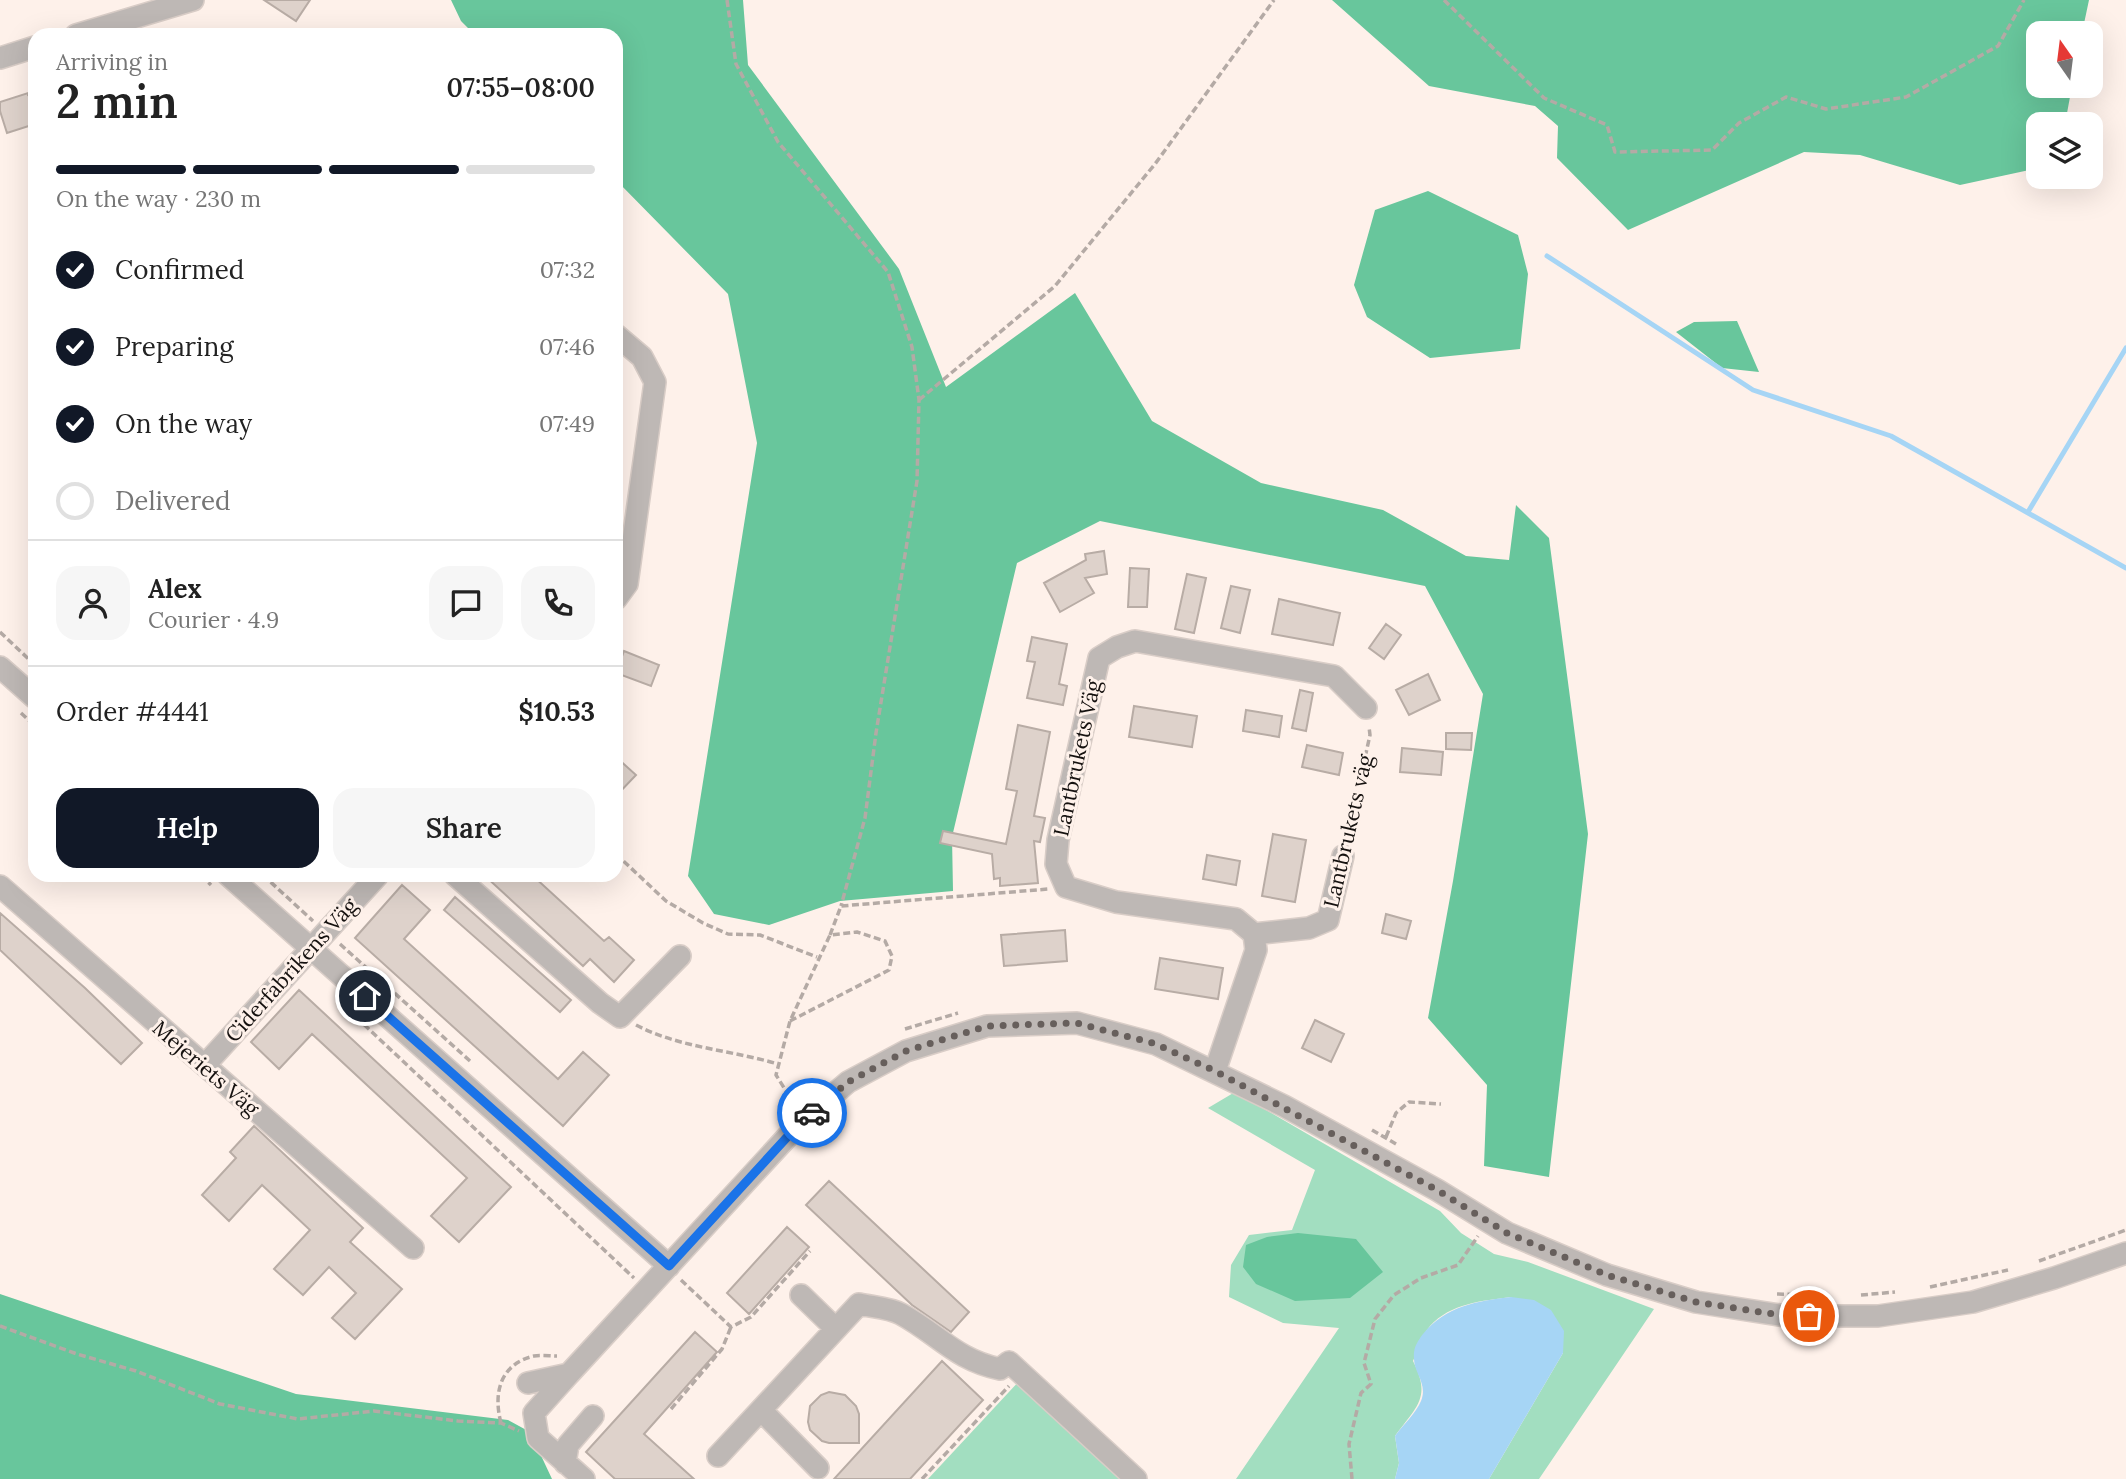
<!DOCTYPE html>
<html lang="en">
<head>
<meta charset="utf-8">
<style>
	body { margin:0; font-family:Lora,serif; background:#f6f6f6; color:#222; height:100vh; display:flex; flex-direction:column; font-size:26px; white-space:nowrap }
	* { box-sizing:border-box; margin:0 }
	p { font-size:23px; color:#767676 }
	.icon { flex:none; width:38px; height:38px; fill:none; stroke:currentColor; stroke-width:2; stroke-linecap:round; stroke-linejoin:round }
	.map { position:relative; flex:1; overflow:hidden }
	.drawer { position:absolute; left:28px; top:28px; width:595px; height:854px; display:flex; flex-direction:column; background:#fff; border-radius:21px; box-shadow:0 7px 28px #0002 }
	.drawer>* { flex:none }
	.needle { width:46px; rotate:346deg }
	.fabs { position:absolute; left:2026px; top:21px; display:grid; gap:14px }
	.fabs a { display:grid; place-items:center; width:77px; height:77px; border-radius:14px; background:#fff; box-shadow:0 7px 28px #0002; font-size:35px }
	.pin { position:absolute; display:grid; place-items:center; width:60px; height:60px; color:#fff; margin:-30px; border:4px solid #fff; border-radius:50%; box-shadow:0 2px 7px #0007 }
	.courier { position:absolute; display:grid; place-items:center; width:70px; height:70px; margin:-35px; border:5px solid #1a73e8; border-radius:50%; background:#fff; color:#222; box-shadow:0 2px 9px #0007 }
	.head em { font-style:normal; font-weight:600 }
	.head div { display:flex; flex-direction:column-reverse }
	.head { display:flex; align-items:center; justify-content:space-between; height:119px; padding:0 28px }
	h1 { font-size:46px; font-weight:600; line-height:52px }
	.bar { display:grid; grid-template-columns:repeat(4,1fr); gap:10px 7px; align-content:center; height:84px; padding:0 28px }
	.bar i { height:9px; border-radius:5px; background:#e0e0e0 }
	.bar .active { background:#111827 }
	.bar p { grid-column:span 4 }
	.line { display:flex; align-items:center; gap:18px; padding:0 28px; border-top:2px solid #e0e0e0 }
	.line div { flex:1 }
	.round { display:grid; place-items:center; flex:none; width:74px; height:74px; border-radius:21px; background:#f6f6f6 }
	ol { padding:0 28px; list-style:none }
	li { display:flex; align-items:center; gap:21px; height:77px }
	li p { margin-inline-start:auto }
	li .icon { padding:7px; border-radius:50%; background:#111827; color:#fff; stroke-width:4 }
	li:last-child { color:#767676 }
	li i { width:38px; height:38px; border:4px solid #e0e0e0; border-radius:50% }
	.button { display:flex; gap:14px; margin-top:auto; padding:14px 28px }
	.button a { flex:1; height:80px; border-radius:21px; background:#111827; color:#fff; font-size:28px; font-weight:600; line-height:80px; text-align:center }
	.button a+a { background:#f6f6f6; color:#222 }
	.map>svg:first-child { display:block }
</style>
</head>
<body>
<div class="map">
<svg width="2126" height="1479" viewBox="0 0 2126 1479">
	<rect width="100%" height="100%" fill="#fef1ea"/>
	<!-- green -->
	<path fill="#a2dec0" d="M 1235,1092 L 1440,1211 L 1461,1233 L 1494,1254 L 1528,1262 L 1654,1309 L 1539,1479 L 1489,1479 L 1563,1353 L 1511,1297 C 1482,1301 1451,1303 1430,1326 C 1422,1335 1418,1350 1413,1361 C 1432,1398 1416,1407 1395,1436 L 1399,1463 L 1395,1479 L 1236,1479 L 1339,1328 L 1283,1323 L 1229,1297 L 1231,1265 L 1249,1235 L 1292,1230 L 1315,1170 L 1208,1108 Z
		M 1022,1378 L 1126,1479 L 928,1479 Z"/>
	<!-- forest -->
	<path fill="#68c69c" d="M 451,0 L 743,0 L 748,65 L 899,269 L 946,387 L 1075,293 L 1152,421 L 1261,483 L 1383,510 L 1466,556 L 1509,560 L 1516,505 L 1549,538 L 1588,834 L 1549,1177 L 1484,1166 L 1487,1085 L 1428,1018 L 1453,881 L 1483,694 L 1425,586 L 1100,521 L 1017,563 L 952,837 L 953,891 L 840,901 L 769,925 L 714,914 L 688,876 L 757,443 L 728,294 L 616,180 L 616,35 L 475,35 L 461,21 Z
		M 1332,0 L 2089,0 L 2082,33 L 2039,33 L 2039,86 L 2072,86 L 2065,124 L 2039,124 L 2039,168 L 1960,185 L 1860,155 L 1804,152 L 1628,230 L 1557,158 L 1558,126 L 1535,106 L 1429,86 Z
		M 1428,191 L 1518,235 L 1528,274 L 1520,349 L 1430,358 L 1367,317 L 1354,285 L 1375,210 Z
		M 1737,321 L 1759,372 L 1722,368 L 1676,332 L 1694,322 Z
		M 1298,1233 L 1356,1239 L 1383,1272 L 1350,1298 L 1295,1301 L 1256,1284 L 1243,1267 L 1246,1245 L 1267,1237 Z
		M 0,1294 L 296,1394 L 508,1420 L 530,1432 L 552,1479 L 0,1479 Z"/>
	<!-- water -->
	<path fill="#a6d5f5" d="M 1511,1297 L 1534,1300 L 1551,1310 L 1564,1331 L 1563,1353 L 1489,1479 L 1395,1479 L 1399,1463 L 1395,1436 C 1403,1425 1416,1413 1421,1401 C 1428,1384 1414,1373 1414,1359 C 1413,1348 1417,1342 1423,1334 C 1446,1306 1477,1301 1511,1297 Z"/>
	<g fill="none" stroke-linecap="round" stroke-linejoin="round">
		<!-- stream -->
		<path stroke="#a6d5f5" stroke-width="5" d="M 1547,256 L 1753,390 L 1891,436 L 2126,568
			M 2028,512 L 2126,348"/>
	</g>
	<!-- building -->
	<path fill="#ded2cb" stroke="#b8aca5" stroke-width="2" d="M 264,0 L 310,0 L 296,21 Z
		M 28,93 L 28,95 L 35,93 L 35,124 L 7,133 L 0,111 L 0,102 Z
		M 1104,551 L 1107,574 L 1085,578 L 1094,593 L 1060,612 L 1044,583 L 1086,560 L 1085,554 Z
		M 1130,568 L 1149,569 L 1147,607 L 1128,607 Z
		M 1187,574 L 1206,578 L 1194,633 L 1175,629 Z
		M 1231,586 L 1250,590 L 1240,633 L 1221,628 Z
		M 1279,599 L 1340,613 L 1333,645 L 1272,634 Z
		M 1386,624 L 1401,635 L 1384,659 L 1369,648 Z
		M 1032,637 L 1067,644 L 1059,684 L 1067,686 L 1063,705 L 1027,698 L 1035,662 L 1027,661 Z
		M 624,651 L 659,665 L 651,686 L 616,673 Z
		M 1428,674 L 1440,700 L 1409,715 L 1396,690 Z
		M 1300,690 L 1313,693 L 1306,731 L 1292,728 Z
		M 1134,706 L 1197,716 L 1192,747 L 1129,737 Z
		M 1246,710 L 1282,716 L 1279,737 L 1243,731 Z
		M 1018,725 L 1050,732 L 1034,816 L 1045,818 L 1040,842 L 1034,841 L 1038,883 L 1000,886 L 1000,878 L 994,879 L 992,854 L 940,843 L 943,831 L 1006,844 L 1017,791 L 1006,789 Z
		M 1446,733 L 1472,733 L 1471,750 L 1446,749 Z
		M 1307,745 L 1343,753 L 1339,775 L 1302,767 Z
		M 1402,748 L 1443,752 L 1441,775 L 1400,772 Z
		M 616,757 L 636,775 L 616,796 Z
		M 1273,834 L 1306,840 L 1295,902 L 1262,896 Z
		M 1207,855 L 1240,861 L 1236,885 L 1203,879 Z
		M 484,875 L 532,875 L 604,941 L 609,937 L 634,960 L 614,982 L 590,959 L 583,966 Z
		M 402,885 L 430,910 L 404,939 L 558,1079 L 583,1052 L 609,1075 L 563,1126 L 355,938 Z
		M 455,897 L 571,1000 L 560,1012 L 444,910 Z
		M 0,913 L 85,988 L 142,1043 L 121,1064 L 0,950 Z
		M 1386,914 L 1411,921 L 1406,939 L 1382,933 Z
		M 1065,930 L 1067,961 L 1004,966 L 1001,935 Z
		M 1160,958 L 1223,968 L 1218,999 L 1155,989 Z
		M 299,990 L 511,1187 L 459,1242 L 431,1216 L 467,1178 L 312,1034 L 279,1069 L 251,1042 Z
		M 1315,1020 L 1344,1034 L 1331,1062 L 1302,1048 Z
		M 254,1126 L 363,1228 L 350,1242 L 402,1289 L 355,1339 L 332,1318 L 356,1293 L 329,1267 L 303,1295 L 274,1269 L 310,1230 L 262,1185 L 229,1221 L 202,1195 L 236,1158 L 230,1152 Z
		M 829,1181 L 969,1312 L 951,1332 L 912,1305 L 806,1205 Z
		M 787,1227 L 809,1247 L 749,1314 L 727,1293 Z
		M 695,1332 L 717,1352 L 644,1434 L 694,1479 L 615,1479 L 586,1452 Z
		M 942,1361 L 983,1400 L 967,1417 L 910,1479 L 834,1479 Z
		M 829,1392 L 845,1395 L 856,1406 L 859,1414 L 859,1443 L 829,1443 L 822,1441 L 810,1430 L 808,1422 L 810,1406 L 821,1395 Z"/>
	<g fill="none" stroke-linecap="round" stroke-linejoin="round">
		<defs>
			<path id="minor" d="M 76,35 L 193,0
				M 0,58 L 35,47
				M 616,335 L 642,357 L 655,382 L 627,584 L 616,599
				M 0,667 L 35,698
				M 228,875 L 669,1266
				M 455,875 L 600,1003 L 620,1017 L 680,956
				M 0,886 L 413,1248
				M 1254,934 L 1309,928 L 1328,920 L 1343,856
				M 205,1065 L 378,875
				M 1215,1071 L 1256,950 L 1254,934 L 1236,919 L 1116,902 L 1066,887 L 1056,864 L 1058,840 L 1099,658 L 1117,647 L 1135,641 L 1334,676 L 1366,708
				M 801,1295 L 836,1329
				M 569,1374 L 534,1413 L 538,1438 L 584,1479
				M 528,1383 L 569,1374 L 800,1123 L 848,1082 L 906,1051 L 987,1026 L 1077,1023 L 1156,1044 L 1284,1106 L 1437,1190 L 1507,1233 L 1607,1275 L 1696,1302 L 1786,1316 L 1878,1316 L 1973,1302 L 2054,1278 L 2126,1253
				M 761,1410 L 818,1468
				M 718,1456 L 859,1304 C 872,1307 890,1308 901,1314 C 938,1334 956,1360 1000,1369 L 1009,1362 L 1136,1479
				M 565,1463 L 568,1445 L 593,1416"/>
		</defs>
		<!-- minor casing -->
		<use href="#minor" stroke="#d9cdc7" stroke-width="24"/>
		<!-- path -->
		<path stroke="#b4aaa5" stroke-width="3.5" stroke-dasharray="7 3.5" stroke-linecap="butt" d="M 727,0 L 736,64 L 778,142 L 888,272 L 912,347 L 919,400 L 917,481 L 876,733 L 865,818 L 841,906
			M 1444,0 L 1544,98 L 1607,125 L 1615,152 L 1712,150 L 1739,123 L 1786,97 L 1826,109 L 1906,97 L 1998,46 L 2024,0
			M 919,400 L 1055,286 L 1155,164 L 1274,0
			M 0,632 L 35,665
			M 21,713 L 35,726
			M 1347,839 L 1370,735 L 1369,727
			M 616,854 L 666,901 L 703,923 L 728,934 L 760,935 L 817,957
			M 201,875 L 211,885
			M 263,875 L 313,921
			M 830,935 L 841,906 L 1048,889
			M 340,944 L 470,1061
			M 341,1003 L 634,1278
			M 790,1021 L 889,970 L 892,956 L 885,941 L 857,932 L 830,935 L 790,1021 L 776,1075 L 793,1102
			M 636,1025 C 680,1048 731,1050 778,1064
			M 905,1029 L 958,1013
			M 1372,1130 L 1396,1144
			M 1386,1137 L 1396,1113 L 1409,1102 L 1441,1104
			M 2039,1261 L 2126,1230
			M 681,1280 L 731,1327 L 751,1317 L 810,1251
			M 1930,1287 L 2008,1270
			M 1777,1294 L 1815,1295
			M 1861,1295 L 1895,1292
			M 0,1326 L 77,1354 L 136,1371 L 220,1404 L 298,1419 L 374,1411 L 458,1421 L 501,1423 L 519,1431
			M 671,1409 L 722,1349 L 731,1327
			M 501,1423 C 493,1393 500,1364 534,1356 C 541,1355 550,1356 557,1356
			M 922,1479 L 1009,1386
			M 1352,1479 L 1349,1444 L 1361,1393 L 1371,1384 L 1364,1363 L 1375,1319 L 1394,1295 L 1421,1278 L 1458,1265 L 1478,1236"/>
		<!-- minor -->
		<use href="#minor" stroke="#beb8b5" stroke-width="21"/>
	</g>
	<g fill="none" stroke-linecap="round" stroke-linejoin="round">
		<!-- done -->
		<path stroke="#675f5c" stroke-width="7" stroke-dasharray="0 12.6" d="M 812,1113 L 848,1082 L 906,1051 L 987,1026 L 1077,1023 L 1156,1044 L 1215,1071 L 1437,1190 L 1507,1233 L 1607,1275 L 1696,1302 L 1786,1316 L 1809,1316"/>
		<!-- route -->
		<path stroke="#1a73e8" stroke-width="9" d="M 365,996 L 669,1266 L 800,1123 L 812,1113"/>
	</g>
	<g text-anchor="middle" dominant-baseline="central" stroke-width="6" stroke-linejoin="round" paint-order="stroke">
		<!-- street labels -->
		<g font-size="21" fill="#15110f" stroke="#fef1ea">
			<text transform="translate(1077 758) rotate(-78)">Lantbrukets Väg</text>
			<text transform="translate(1348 831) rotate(-77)">Lantbrukets väg</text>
			<text transform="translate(291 970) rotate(-48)">Ciderfabrikens Väg</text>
			<text transform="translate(206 1068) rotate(41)">Mejeriets Väg</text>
		</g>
	</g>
</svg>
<div class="fabs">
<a><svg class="needle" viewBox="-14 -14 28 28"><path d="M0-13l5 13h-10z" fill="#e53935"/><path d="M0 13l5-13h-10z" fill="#767676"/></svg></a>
<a><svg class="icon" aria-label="layers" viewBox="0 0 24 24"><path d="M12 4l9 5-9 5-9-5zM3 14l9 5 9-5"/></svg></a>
</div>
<div class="pin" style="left:1809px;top:1316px;background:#ea580c"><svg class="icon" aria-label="bag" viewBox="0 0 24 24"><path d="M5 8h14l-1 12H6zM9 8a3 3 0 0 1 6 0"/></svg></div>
<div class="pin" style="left:365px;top:996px;background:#1f2937"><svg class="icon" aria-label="home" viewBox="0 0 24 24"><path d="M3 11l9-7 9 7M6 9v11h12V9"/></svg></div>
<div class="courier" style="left:812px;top:1113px"><svg class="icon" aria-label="car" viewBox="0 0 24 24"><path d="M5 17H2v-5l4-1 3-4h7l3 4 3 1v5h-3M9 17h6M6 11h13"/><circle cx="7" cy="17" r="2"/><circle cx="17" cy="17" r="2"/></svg></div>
<section class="drawer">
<div class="head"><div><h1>2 min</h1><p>Arriving in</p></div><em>07:55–08:00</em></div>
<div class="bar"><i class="active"></i><i class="active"></i><i class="active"></i><i></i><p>On the way · 230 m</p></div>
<ol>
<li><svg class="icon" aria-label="check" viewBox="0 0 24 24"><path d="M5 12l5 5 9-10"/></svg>Confirmed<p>07:32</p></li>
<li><svg class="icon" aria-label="check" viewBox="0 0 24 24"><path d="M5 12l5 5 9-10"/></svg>Preparing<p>07:46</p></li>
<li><svg class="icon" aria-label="check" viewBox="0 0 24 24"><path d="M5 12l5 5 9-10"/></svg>On the way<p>07:49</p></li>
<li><i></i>Delivered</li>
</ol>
<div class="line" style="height:126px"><a class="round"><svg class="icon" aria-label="person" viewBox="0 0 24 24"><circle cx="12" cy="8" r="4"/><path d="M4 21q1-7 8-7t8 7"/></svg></a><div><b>Alex</b><p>Courier · 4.9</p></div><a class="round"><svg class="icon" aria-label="chat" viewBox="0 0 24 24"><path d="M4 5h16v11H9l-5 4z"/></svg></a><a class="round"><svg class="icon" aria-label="phone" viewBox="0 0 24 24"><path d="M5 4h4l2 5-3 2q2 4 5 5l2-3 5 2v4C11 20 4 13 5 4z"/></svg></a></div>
<div class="line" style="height:91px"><div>Order #4441</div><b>$10.53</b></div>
<div class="button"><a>Help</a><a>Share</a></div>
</section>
</div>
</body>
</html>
